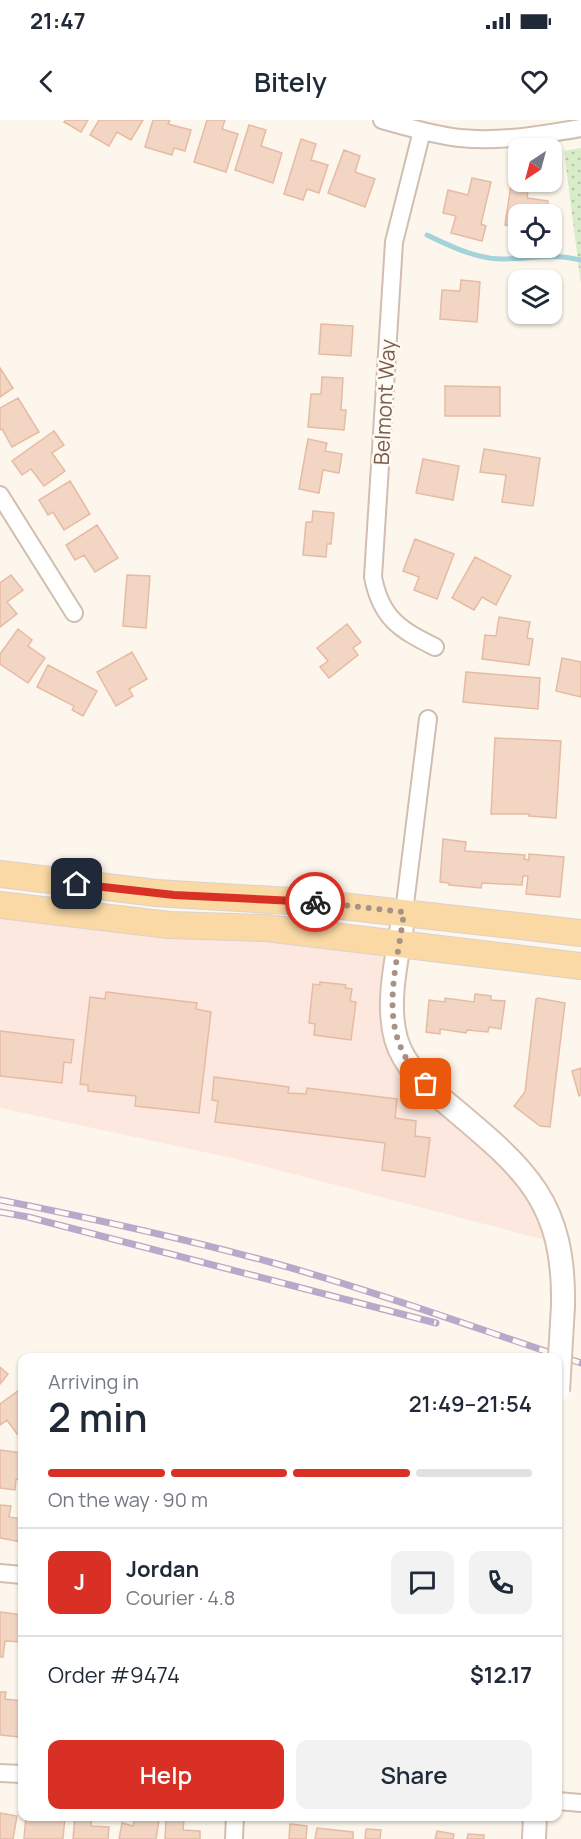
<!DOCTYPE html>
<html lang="en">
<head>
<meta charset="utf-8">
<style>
	body { margin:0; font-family:Manrope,sans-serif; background:#f2f2f3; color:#1f2937; height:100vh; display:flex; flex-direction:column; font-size:22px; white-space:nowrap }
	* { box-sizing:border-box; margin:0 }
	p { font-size:20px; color:#747a83 }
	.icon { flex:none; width:33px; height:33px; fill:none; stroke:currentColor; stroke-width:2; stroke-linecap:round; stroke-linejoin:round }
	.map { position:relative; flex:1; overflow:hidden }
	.details { position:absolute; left:18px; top:1233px; width:544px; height:468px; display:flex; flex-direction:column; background:#fff; border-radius:12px; box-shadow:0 2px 4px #0004 }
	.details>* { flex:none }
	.needle { width:39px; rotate:216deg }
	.buttons { position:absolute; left:508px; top:18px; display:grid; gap:12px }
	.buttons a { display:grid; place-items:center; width:54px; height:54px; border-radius:12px; background:#fff; box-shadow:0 2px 4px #0004; font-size:30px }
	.pin { position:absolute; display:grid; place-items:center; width:51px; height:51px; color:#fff; margin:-26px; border-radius:12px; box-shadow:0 3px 9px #0006 }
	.courier { position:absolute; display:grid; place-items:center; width:60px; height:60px; margin:-30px; border:4px solid #d93025; border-radius:50%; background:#fff; color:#222; box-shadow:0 2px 8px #0007 }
	.summary em { font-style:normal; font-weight:600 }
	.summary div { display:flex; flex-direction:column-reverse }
	.summary { display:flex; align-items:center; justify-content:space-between; height:102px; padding:0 30px }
	h1 { font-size:39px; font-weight:600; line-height:45px }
	.bar { display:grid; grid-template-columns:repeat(4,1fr); gap:9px 6px; align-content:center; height:72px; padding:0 30px }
	.bar i { height:8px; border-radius:4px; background:#e0e1e3 }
	.bar .on { background:#d93025 }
	.bar p { grid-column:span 4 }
	.line { display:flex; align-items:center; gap:15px; padding:0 30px; border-top:2px solid #e0e1e3 }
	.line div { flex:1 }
	.round { display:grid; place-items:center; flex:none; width:63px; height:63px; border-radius:12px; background:#f2f2f3 }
	.button { display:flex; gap:12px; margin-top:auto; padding:12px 30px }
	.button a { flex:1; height:69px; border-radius:12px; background:#d93025; color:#fff; font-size:24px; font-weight:600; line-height:69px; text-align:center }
	.button a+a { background:#f2f2f3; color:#1f2937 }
	.status { display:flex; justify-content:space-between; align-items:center; height:42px; padding:0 30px; background:#fff; direction:ltr }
	.status svg { height:16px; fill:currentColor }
	header { display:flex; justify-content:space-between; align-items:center; height:78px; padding:0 30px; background:#fff; font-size:27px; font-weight:600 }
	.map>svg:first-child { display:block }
</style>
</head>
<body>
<div class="status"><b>21:47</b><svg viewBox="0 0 49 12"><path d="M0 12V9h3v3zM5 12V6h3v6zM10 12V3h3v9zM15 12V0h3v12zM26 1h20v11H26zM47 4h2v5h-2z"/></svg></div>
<header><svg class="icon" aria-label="back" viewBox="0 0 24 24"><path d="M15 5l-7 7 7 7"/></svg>Bitely<svg class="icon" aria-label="heart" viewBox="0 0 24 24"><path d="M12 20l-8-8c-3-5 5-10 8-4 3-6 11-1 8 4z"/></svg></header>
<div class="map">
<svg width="581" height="1719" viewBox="0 0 581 1719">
	<defs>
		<pattern id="park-dots" width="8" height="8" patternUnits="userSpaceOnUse" patternTransform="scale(1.5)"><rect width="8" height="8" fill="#d8ecc9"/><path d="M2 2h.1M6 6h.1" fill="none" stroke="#b4c2a5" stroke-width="1.8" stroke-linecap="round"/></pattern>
	</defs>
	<rect width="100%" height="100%" fill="#fdf6ec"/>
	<!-- commercial -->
	<path fill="#fde8e0" d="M 0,786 L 389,837 L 381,911 L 407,956 L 510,1048 L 537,1084 L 545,1120 L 232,1038 L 0,988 Z"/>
	<!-- park -->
	<path fill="url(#park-dots)" d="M 581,28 L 581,164 L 564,31 Z"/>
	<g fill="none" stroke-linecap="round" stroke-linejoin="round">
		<!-- stream -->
		<path stroke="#a5d3da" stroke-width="5" d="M 427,115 C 450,126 476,139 502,139 C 530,139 552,133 581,140"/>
	</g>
	<!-- building -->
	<path fill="#f3d5c3" stroke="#e6bba3" stroke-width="1.5" d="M 66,0 L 88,0 L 81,12 L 64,2 Z
		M 99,0 L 143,0 L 131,20 L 117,12 L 109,26 L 90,15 Z
		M 153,0 L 170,0 L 168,4 L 191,10 L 185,31 L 174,28 L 172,35 L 145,27 Z
		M 207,0 L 225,0 L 222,9 L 238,14 L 226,52 L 194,42 Z
		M 249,5 L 266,10 L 261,26 L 282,33 L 273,63 L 235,50 Z
		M 301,19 L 316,24 L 311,40 L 328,45 L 319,73 L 307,69 L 303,80 L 284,74 Z
		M 344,30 L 360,36 L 355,52 L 375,59 L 365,87 L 328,73 Z
		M 472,58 L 491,62 L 481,104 L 486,106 L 482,121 L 451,113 L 456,96 L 443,93 L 448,70 L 468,75 Z
		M 512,58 L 519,59 L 519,62 L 529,62 L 527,78 L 548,81 L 547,94 L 519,94 L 519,107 L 505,105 Z
		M 461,160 L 480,162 L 477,202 L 440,199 L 442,170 L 460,171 Z
		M 321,204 L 353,206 L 351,236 L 319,234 Z
		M 0,248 L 13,268 L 0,277 Z
		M 322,257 L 343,258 L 341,290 L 346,290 L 344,310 L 308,307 L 311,274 L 321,274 Z
		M 445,266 L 500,267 L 500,296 L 445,296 Z
		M 18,278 L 39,312 L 12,327 L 2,309 L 0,310 L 0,288 Z
		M 54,311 L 64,325 L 52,333 L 65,351 L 44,366 L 31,349 L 22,355 L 12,341 Z
		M 308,319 L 327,323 L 325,331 L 342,334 L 339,353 L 323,350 L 319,373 L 299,369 Z
		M 484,329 L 540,338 L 533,386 L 502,382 L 506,355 L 480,352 Z
		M 423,339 L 459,346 L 453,380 L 416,373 Z
		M 70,361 L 90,394 L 64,410 L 53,392 L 48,395 L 39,380 Z
		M 313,391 L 334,393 L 331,424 L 327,424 L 326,437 L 303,435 L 306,402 L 312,402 Z
		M 97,405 L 118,438 L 95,452 L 84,435 L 75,440 L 66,425 Z
		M 415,419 L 454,434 L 437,479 L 414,470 L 419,457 L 403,451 Z
		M 475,437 L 511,456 L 496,485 L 482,477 L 474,490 L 452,478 Z
		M 11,455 L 23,470 L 7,482 L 17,494 L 0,507 L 0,463 Z
		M 127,455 L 150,456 L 146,508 L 123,506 Z
		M 499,497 L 530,502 L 527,518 L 533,519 L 529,545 L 482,539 L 485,515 L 496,516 Z
		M 347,504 L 361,522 L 353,528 L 358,535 L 329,558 L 320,547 L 328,541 L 317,528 Z
		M 18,509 L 32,520 L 28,526 L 45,538 L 28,563 L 0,544 L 0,534 Z
		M 132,532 L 147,559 L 129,569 L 133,576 L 116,586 L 97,552 Z
		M 562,538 L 581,542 L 581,577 L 556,571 Z
		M 48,545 L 97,571 L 83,596 L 72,590 L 74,586 L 37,567 Z
		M 466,552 L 540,558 L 538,589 L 463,582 Z
		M 495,618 L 561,621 L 556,698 L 529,696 L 529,694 L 491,694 Z
		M 443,719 L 466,722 L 465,731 L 525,735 L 524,739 L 529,740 L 529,734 L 564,737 L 560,777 L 526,774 L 528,756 L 523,756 L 522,765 L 482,763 L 481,768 L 449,765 L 449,763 L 440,762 Z
		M 320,862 L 346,865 L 345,868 L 352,869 L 350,881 L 356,882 L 351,920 L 314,915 L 315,904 L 309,903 L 313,864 L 320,865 Z
		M 106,872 L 197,883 L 196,889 L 211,892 L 199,993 L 135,986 L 136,976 L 88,971 L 88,965 L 80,964 L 90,877 L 105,879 Z
		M 475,874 L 491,876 L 491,880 L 505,881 L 501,909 L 489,907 L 488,912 L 467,910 L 466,913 L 440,909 L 440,914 L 426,912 L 429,880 L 445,882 L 445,878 L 474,882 Z
		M 538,878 L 565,883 L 550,1007 L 540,1006 L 514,986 L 525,972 L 536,879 Z
		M 0,911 L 74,920 L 71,943 L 64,942 L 62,963 L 0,956 Z
		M 581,948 L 581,975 L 579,976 L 572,951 Z
		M 214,957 L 289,967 L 288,973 L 306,974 L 307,968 L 397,979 L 395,998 L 416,1001 L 415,1016 L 430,1018 L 425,1057 L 382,1050 L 385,1023 L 215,1002 L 218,981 L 212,980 Z
		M 0,1247 L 8,1254 L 0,1264 Z
		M 22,1268 L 22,1311 L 17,1314 L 7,1300 L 0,1305 L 0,1284 Z
		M 0,1330 L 22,1333 L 22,1360 L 16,1359 L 15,1370 L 0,1368 Z
		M 0,1385 L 11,1386 L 9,1397 L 22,1399 L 22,1422 L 0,1418 Z
		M 0,1492 L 22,1495 L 22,1522 L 5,1521 L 3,1537 L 0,1537 Z
		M 0,1572 L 6,1572 L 5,1579 L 22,1581 L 19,1617 L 0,1615 Z
		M 0,1693 L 17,1696 L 13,1719 L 0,1719 Z
		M 26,1696 L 65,1696 L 63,1719 L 24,1719 Z
		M 75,1696 L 92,1696 L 91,1706 L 109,1707 L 108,1719 L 73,1719 Z
		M 135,1696 L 159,1700 L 156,1719 L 119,1719 L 122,1703 L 133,1706 Z
		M 166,1699 L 184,1700 L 183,1710 L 200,1711 L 200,1719 L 165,1719 Z
		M 290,1704 L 307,1706 L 306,1719 L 289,1719 Z
		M 317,1708 L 353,1712 L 353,1719 L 315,1719 Z
		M 366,1709 L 381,1710 L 380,1719 L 365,1719 Z
		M 437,1711 L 454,1714 L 453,1719 L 435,1719 Z
		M 468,1714 L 484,1715 L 484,1719 L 467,1719 Z"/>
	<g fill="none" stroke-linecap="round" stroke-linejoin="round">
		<defs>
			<path id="street" d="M 382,0 C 407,7 433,15 460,18 C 501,22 541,15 581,8
				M 422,11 L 394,122 L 373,457 C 381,499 401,510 435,527
				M 0,375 L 74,493
				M 404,792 L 428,599
				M 0,1453 L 22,1455
				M 0,1653 L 22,1654
				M 558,1681 L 581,1683
				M 234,1719 L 235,1696"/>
			<path id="secondary" d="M 404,792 C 399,832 385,879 396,919 C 404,947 428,968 450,986 C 525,1049 565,1081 563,1186
				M 534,1719 L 535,1696"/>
			<path id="primary" d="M 0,754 L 156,773 L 306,782 L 581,813
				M 0,785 L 169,805 L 266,808 L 581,846"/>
		</defs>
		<!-- street casing -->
		<use href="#street" stroke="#d1beb0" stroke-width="20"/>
		<!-- secondary casing -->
		<use href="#secondary" stroke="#d6c0b0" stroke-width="26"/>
		<!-- primary casing -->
		<use href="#primary" stroke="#dad1cd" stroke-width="28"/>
		<!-- street -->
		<use href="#street" stroke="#fff" stroke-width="16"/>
		<!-- secondary -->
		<use href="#secondary" stroke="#fff" stroke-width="22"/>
		<!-- primary -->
		<use href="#primary" stroke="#fbd9a5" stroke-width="26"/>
		<defs>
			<path id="rail" d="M 0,1080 C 90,1098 181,1118 270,1142 C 375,1171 478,1209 581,1243
				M 0,1092 L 28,1097 L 436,1203"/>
		</defs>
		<!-- rail casing -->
		<use href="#rail" stroke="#b9a8c9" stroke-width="7"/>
		<!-- rail -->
		<use href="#rail" stroke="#fffaf3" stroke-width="4.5" stroke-dasharray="14" stroke-linecap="butt"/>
		<defs>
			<path id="secondary-bridge" d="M 558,1271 L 563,1186"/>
		</defs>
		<!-- secondary-bridge casing -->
		<use href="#secondary-bridge" stroke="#d6c0b0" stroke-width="26" stroke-linecap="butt"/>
		<!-- secondary-bridge -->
		<use href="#secondary-bridge" stroke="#fff" stroke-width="22"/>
	</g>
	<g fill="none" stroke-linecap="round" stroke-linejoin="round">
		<!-- done -->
		<path stroke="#a89285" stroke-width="6" stroke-dasharray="0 10.8" d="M 315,782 L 404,792 C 396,857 374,912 426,964"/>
		<!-- route -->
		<path stroke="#d93025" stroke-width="8" d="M 77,764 L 174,775 L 315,782"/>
	</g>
	<g text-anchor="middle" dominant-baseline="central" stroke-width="5" stroke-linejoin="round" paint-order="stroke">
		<!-- street labels -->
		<g font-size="21" fill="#7a5c4d" stroke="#fffaf3">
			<text transform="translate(384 282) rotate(-87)">Belmont Way</text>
		</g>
	</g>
</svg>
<div class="buttons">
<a><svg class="needle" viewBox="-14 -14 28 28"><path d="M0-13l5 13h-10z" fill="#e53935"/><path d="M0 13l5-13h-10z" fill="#747a83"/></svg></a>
<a><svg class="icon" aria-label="locate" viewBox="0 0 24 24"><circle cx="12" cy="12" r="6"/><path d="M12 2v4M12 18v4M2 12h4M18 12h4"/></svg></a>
<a><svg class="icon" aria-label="layers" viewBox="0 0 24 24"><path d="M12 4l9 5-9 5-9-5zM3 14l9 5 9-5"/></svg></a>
</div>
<div class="pin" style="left:426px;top:964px;background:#ea580c"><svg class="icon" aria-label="bag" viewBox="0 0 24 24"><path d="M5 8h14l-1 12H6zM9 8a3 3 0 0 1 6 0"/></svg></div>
<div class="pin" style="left:77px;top:764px;background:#1f2937"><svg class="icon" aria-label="home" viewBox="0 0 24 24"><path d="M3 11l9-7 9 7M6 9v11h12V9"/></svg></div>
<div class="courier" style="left:315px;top:782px"><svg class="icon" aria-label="bike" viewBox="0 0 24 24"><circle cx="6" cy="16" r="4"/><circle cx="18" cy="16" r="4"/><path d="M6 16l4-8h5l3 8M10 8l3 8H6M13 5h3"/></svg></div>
<section class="details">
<div class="summary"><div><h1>2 min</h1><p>Arriving in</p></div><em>21:49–21:54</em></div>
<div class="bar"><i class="on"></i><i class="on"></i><i class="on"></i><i></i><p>On the way · 90 m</p></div>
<div class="line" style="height:108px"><b class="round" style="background:#d93025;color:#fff">J</b><div><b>Jordan</b><p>Courier · 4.8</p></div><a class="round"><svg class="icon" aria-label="chat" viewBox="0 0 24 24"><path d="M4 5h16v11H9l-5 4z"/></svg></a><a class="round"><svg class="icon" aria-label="phone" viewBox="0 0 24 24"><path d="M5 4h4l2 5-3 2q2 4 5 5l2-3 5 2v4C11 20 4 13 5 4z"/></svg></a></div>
<div class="line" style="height:78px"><div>Order #9474</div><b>$12.17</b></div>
<div class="button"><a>Help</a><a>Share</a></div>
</section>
</div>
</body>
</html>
